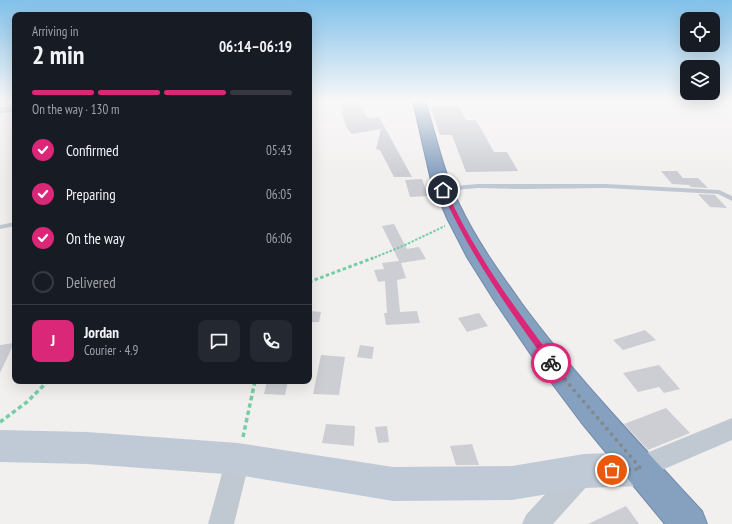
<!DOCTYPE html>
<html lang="en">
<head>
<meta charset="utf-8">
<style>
	body { margin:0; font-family:"PT Sans Narrow",sans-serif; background:#242831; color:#f1f3f6; height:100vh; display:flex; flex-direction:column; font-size:15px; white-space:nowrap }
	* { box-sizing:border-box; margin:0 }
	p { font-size:13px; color:#9ea1a6 }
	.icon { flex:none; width:22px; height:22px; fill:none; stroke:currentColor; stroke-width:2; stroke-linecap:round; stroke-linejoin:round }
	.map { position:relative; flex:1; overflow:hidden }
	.side { position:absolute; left:12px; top:12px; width:300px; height:372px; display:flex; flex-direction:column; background:#171b24; border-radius:8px; box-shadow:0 4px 16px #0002 }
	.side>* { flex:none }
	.fabs { position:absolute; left:680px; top:12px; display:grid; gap:8px }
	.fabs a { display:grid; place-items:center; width:40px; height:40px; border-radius:8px; background:#171b24; box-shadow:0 4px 16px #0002; font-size:20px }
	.pin { position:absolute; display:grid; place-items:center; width:34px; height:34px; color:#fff; margin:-17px; border:2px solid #fff; border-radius:50%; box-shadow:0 1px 4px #0007 }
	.courier { position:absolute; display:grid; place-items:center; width:40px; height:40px; margin:-20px; border:3px solid #db2777; border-radius:50%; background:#fff; color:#222; box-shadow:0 1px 5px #0007 }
	.summary em { font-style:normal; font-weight:700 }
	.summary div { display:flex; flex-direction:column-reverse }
	.summary { display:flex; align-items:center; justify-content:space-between; height:68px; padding:0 20px }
	h1 { font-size:26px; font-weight:700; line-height:30px }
	.bar { display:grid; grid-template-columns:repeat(4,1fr); gap:6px 4px; align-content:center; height:48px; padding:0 20px }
	.bar i { height:5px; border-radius:3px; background:#363941 }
	.bar .active { background:#db2777 }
	.bar p { grid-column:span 4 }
	.line { display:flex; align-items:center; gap:10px; padding:0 20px; border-top:1px solid #363941 }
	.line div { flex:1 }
	.round { display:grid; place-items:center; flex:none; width:42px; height:42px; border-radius:8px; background:#242831 }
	ol { padding:0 20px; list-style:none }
	li { display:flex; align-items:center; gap:12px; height:44px }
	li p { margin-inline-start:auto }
	li .icon { padding:4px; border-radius:50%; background:#db2777; color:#fff; stroke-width:4 }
	li:last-child { color:#9ea1a6 }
	li i { width:22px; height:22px; border:2px solid #363941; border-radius:50% }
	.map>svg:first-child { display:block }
</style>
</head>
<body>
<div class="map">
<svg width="732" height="524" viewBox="0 0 732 524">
	<rect width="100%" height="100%" fill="#f2efef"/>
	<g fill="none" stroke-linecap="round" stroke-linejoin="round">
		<!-- stream -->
		<path stroke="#8ad5ed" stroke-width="2.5" d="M 0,112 L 15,110"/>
	</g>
	<!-- building -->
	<path fill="#ccced4" d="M 339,101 L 360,101 L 367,118 L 379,117 L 412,177 L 394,177 L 380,150 L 376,149 L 381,129 L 352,134 L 346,127 Z
		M 430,106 L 459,106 L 466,120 L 476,120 L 494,152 L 507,152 L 518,171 L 466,172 L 452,135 L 440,135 Z
		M 661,171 L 677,171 L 683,178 L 698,178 L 708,188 L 691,187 L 689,185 L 672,184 Z
		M 422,179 L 428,196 L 410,197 L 405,180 Z
		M 698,194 L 715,195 L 727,208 L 710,207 Z
		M 394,224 L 407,249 L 419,247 L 426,259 L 401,263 L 406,278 L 397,280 L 400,312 L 417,311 L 420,323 L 386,325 L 384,313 L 387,313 L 385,281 L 378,282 L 374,270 L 384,269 L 382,263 L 399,261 L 382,226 Z
		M 309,311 L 321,312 L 319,322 L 309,322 Z
		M 479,313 L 488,326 L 467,332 L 458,318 Z
		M 645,330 L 656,340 L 623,350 L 613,340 Z
		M 14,343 L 0,373 L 0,345 Z
		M 360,345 L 374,347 L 372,359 L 357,357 Z
		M 321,355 L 345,357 L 339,395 L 313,394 Z
		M 659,365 L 680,389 L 664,393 L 659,387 L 638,392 L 623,373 Z
		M 267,381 L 288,381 L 285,395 L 264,394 Z
		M 666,408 L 690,433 L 648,450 L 624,424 Z
		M 326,424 L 355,426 L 354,446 L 322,443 Z
		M 387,426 L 389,442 L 378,443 L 375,427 Z
		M 472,444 L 479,465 L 456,465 L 450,446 Z
		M 626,506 L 639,524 L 588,524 Z"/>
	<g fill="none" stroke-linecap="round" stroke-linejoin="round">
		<defs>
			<path id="highway" d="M 413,101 L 425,101 C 436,136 443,171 459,204 C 476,240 499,272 522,304 C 576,377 640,444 702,511 L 707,524 L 665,524 L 581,422 L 536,362 L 494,300 L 467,257 L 447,218 L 431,180 Z"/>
		</defs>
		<!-- highway casing -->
		<use href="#highway" stroke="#728baa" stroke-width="2"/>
		<!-- path-far2 -->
		<path stroke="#75cea5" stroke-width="2" stroke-dasharray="2.5 1.5" stroke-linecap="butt" d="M 371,259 L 405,245 L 445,226"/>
		<!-- path-far1 -->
		<path stroke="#75cea5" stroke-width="3" stroke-dasharray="3.5 2.5" stroke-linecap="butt" d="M 309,282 L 373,258"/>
		<!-- path -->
		<path stroke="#75cea5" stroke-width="3.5" stroke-dasharray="4.5 3" stroke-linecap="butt" d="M 0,422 L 27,402 L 48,381
			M 243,437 L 255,381"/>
		<!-- lane -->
		<path fill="#c0c9d1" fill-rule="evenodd" d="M 15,106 L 15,108 L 0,110 L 0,108 Z
			M 309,163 L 311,164 L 312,166 L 309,168 Z
			M 478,184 L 606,184 L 719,190 L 732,196 L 732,201 L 718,194 L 606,188 L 522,189 L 478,188 L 443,191 L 440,189 L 443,187 Z
			M 15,222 L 15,226 L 0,229 L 0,225 Z"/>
		<!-- street -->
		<path fill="#c0c9d1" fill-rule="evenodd" d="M 732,418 L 732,440 L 662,470 L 641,481 L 632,478 L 629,469 L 632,460 L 644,454 Z
			M 238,447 L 247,451 L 250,459 L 234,524 L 208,524 L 226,459 L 229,451 Z
			M 580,463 L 589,466 L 592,475 L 589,484 L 553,524 L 522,524 L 526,515 L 571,466 Z"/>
		<!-- secondary -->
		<path fill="#c0cad6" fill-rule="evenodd" d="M 0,430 L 87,432 L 238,443 L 393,467 L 512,466 L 584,454 L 641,452 L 653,457 L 658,469 L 653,481 L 641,486 L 584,488 L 512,500 L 393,501 L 238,475 L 87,464 L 0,462 Z"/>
		<!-- highway -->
		<use href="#highway" fill="#86a0bf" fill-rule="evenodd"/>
	</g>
	<!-- sky -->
	<linearGradient id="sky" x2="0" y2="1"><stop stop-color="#82c1ea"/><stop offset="0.58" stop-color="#f9f8f8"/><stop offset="1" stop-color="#f9f8f8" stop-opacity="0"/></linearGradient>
	<rect width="732" height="174" fill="url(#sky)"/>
	<!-- route -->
	<path fill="#db2777" d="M 443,188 L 446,190 C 474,252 513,306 554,360 L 554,365 L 549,365 C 508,309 469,253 441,190 Z"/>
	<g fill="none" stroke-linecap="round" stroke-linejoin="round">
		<!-- done -->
		<path stroke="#838990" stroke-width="4" stroke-dasharray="0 7.2" d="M 551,363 L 641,469 L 612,470"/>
	</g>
</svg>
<div class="fabs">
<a><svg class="icon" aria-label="locate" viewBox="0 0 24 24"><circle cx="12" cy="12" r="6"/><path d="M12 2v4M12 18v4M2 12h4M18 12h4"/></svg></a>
<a><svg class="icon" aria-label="layers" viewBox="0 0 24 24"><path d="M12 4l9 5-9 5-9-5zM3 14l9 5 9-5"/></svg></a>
</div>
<div class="pin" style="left:612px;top:470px;background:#ea580c"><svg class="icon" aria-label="bag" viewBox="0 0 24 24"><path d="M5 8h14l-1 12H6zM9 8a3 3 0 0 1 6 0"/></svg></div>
<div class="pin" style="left:443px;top:190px;background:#1f2937"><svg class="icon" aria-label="home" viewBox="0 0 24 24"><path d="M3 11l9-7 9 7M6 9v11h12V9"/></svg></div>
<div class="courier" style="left:551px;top:363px"><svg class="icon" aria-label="bike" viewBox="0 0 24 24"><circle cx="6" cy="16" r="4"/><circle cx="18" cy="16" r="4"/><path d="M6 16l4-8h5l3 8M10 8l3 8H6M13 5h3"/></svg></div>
<section class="side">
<div class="summary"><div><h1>2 min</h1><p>Arriving in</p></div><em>06:14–06:19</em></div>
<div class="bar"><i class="active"></i><i class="active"></i><i class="active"></i><i></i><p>On the way · 130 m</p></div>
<ol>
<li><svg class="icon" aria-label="check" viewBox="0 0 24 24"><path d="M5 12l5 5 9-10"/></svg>Confirmed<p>05:43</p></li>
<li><svg class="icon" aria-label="check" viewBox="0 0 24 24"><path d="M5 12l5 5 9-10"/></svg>Preparing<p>06:05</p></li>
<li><svg class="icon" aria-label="check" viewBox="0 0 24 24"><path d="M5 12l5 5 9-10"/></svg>On the way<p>06:06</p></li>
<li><i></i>Delivered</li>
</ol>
<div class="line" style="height:72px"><b class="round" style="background:#db2777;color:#fff">J</b><div><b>Jordan</b><p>Courier · 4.9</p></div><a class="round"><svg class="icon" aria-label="chat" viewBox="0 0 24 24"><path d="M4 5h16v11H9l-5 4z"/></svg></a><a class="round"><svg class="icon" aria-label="phone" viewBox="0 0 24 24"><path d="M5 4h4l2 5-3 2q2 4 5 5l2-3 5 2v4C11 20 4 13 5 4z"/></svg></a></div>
</section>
</div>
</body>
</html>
